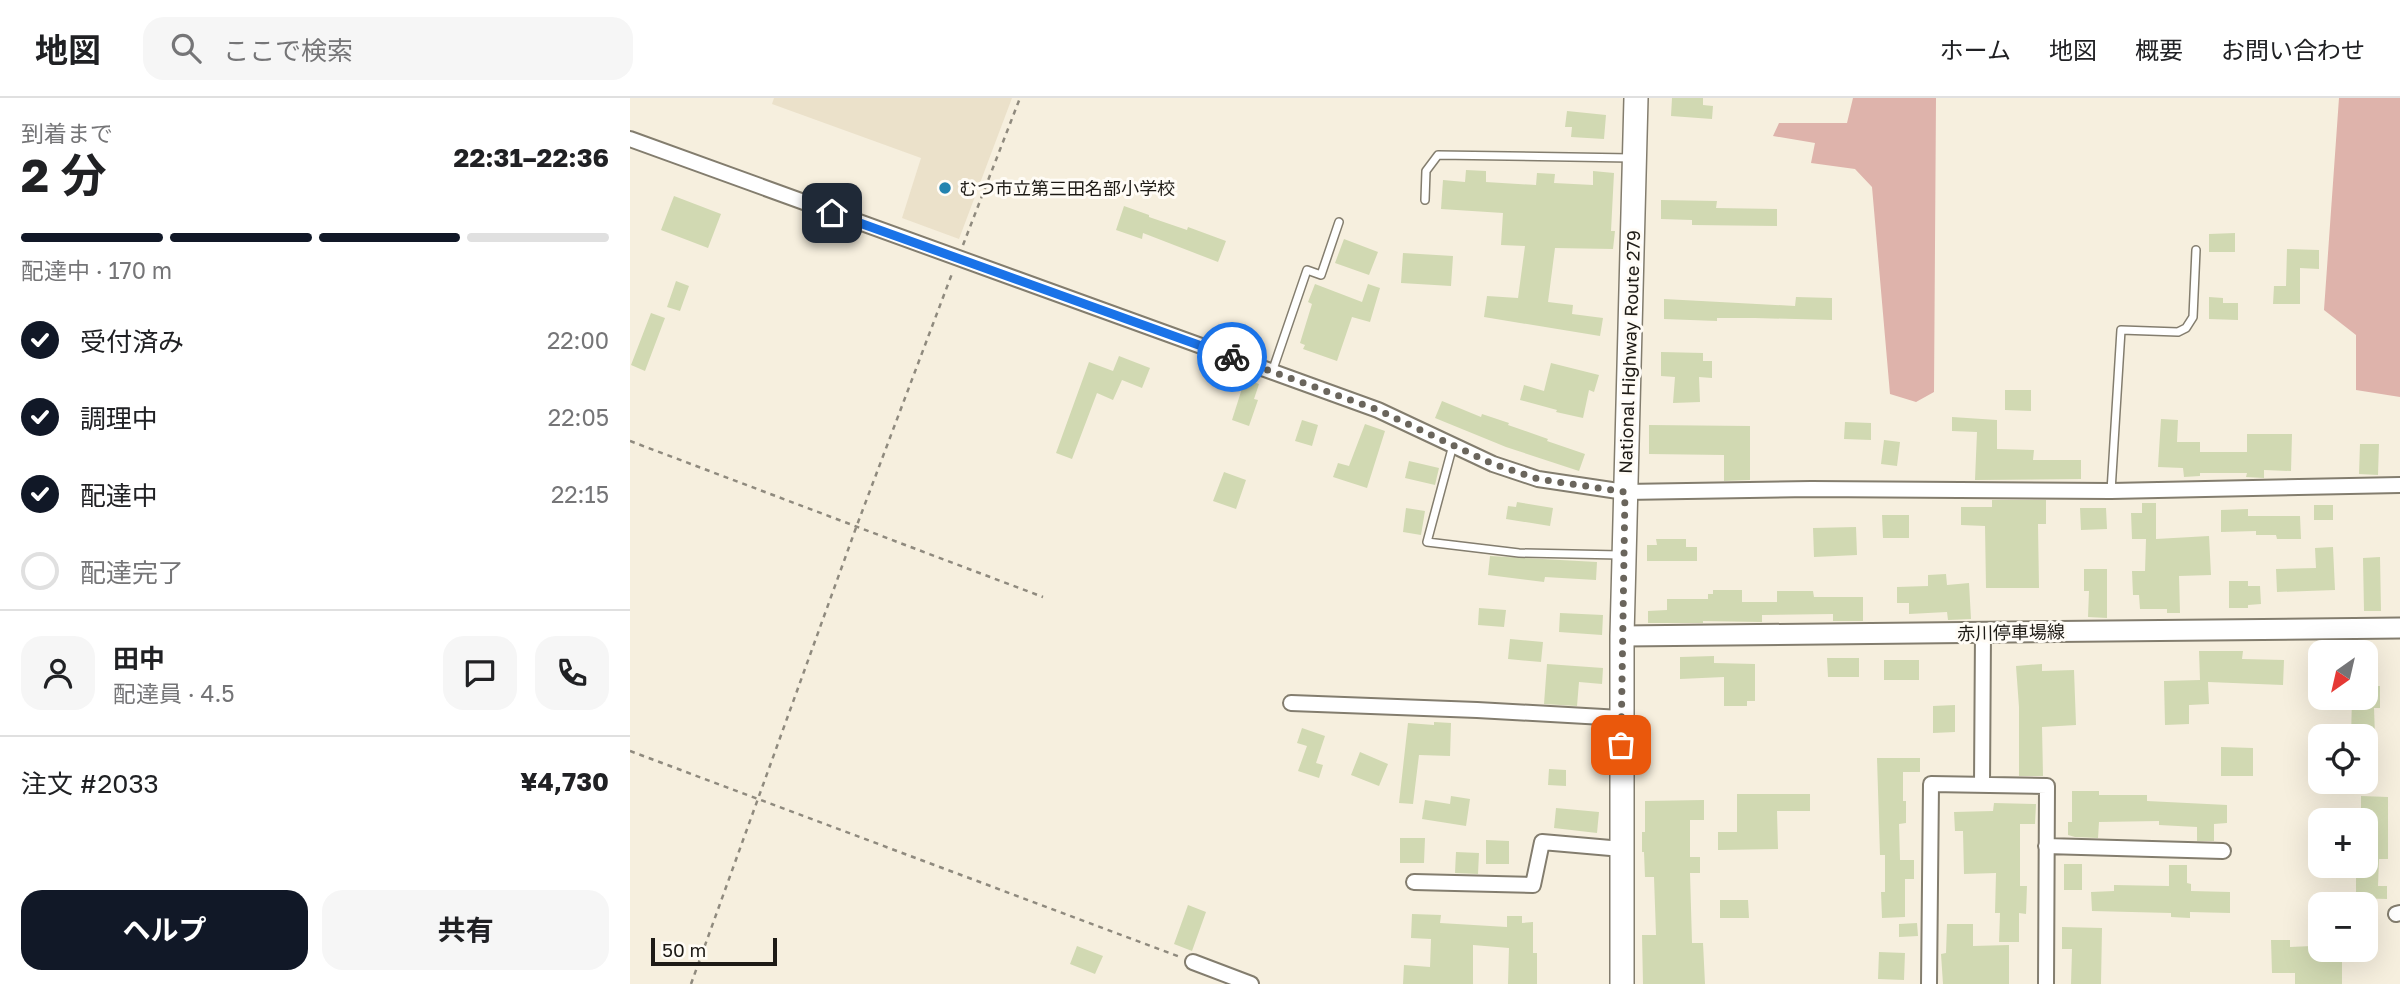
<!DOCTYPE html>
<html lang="ja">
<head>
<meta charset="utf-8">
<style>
	body { margin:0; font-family:"Golos Text","Noto Sans JP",sans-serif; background:#f6f6f6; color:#202124; height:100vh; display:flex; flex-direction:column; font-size:26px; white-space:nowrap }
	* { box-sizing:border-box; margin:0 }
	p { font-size:23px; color:#757577 }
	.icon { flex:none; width:38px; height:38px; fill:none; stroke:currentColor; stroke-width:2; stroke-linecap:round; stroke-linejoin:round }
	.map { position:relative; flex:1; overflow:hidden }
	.details { display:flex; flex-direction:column; background:#fff; width:630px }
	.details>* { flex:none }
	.needle { width:46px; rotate:214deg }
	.controls { position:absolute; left:1678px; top:542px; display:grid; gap:14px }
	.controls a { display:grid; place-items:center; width:70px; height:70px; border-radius:14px; background:#fff; box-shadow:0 7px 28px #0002; font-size:35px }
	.scale { position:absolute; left:21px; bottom:18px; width:126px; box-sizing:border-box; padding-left:7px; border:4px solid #1e1b16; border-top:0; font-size:19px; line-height:24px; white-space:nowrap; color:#1e1b16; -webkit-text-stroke:5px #fffcf6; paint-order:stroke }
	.pin { position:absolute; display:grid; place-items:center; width:60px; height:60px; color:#fff; margin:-30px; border-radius:14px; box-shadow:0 4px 10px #0006 }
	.courier { position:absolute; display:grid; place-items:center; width:70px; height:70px; margin:-35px; border:5px solid #1a73e8; border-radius:50%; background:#fff; color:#222; box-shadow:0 2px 9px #0007 }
	.overview em { font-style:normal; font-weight:700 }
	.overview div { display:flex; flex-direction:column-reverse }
	.overview { display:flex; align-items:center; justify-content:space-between; height:119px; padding:0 21px }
	h1 { font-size:46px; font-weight:700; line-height:52px }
	.bar { display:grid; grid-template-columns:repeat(4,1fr); gap:10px 7px; align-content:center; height:84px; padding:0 21px }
	.bar i { height:9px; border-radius:5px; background:#e0e0e0 }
	.bar .active { background:#111827 }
	.bar p { grid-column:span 4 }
	.line { display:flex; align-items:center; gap:18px; padding:0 21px; border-top:2px solid #e0e0e0 }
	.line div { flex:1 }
	.round { display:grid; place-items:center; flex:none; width:74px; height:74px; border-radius:21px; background:#f6f6f6 }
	ol { padding:0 21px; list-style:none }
	li { display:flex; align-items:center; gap:21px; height:77px }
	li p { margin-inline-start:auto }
	li .icon { padding:7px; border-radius:50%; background:#111827; color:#fff; stroke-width:4 }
	li:last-child { color:#757577 }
	li i { width:38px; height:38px; border:4px solid #e0e0e0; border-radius:50% }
	.action { display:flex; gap:14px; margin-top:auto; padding:14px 21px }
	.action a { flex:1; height:80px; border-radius:21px; background:#111827; color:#fff; font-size:28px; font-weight:700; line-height:80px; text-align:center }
	.action a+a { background:#f6f6f6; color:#202124 }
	header { display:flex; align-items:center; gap:42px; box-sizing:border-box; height:98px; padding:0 35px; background:#fff; border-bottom:2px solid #e0e0e0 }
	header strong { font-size:33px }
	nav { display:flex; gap:38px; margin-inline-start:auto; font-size:24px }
	.search { width:490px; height:63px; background:#f6f6f6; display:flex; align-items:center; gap:18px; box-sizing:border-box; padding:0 24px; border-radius:21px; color:#757577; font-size:26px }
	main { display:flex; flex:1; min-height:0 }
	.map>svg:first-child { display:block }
</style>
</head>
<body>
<header>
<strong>地図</strong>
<div class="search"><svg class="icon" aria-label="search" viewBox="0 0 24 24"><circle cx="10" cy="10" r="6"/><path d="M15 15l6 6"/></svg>ここで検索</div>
<nav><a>ホーム</a><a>地図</a><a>概要</a><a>お問い合わせ</a></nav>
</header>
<main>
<section class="details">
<div class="overview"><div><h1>2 分</h1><p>到着まで</p></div><em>22:31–22:36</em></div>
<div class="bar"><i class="active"></i><i class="active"></i><i class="active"></i><i></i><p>配達中 · 170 m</p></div>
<ol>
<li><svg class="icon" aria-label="check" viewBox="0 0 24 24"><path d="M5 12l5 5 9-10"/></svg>受付済み<p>22:00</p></li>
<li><svg class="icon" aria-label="check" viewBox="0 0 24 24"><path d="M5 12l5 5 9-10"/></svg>調理中<p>22:05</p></li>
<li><svg class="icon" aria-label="check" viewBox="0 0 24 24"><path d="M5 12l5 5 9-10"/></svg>配達中<p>22:15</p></li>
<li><i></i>配達完了</li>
</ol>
<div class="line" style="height:126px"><a class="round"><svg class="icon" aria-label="person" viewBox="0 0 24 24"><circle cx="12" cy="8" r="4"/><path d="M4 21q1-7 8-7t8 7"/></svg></a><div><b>田中</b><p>配達員 · 4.5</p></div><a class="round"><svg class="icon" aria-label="chat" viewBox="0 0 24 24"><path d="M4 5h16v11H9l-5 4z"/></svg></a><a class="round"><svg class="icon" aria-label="phone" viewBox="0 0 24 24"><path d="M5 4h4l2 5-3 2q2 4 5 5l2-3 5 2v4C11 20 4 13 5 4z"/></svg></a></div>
<div class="line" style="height:91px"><div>注文 #2033</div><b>¥4,730</b></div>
<div class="action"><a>ヘルプ</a><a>共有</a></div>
</section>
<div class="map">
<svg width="1770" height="886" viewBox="0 0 1770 886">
	<rect width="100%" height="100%" fill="#f6efde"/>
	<!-- built -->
	<path fill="#ebe1ca" d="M 144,0 L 382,0 L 329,141 L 272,120 L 291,60 L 142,6 Z"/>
	<!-- forest -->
	<path fill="#deb3ab" d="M 1223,0 L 1306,0 L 1304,294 L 1286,304 L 1260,296 L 1242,89 L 1225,71 L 1181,65 L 1185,45 L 1143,38 L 1149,25 L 1217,25 Z
		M 1709,0 L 1770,0 L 1770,299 L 1726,292 L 1726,237 L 1694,212 Z"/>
	<!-- building -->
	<path fill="#d1d9b2" d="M 1042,0 L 1073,0 L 1073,7 L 1083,8 L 1082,21 L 1041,18 Z
		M 937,13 L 976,17 L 974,41 L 941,39 L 942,29 L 935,29 Z
		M 836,72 L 856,73 L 856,84 L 906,87 L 907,75 L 925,76 L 924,85 L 963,87 L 963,73 L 984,75 L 981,133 L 985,133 L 983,151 L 925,150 L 918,204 L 943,207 L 942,216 L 973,220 L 970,238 L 854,219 L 857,198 L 888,200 L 895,148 L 871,147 L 873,115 L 811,111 L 813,82 L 835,84 Z
		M 44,98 L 91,116 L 78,150 L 31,132 Z
		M 1031,102 L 1087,103 L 1086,110 L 1147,111 L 1147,128 L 1062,127 L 1062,122 L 1031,121 Z
		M 494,108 L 519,117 L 519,119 L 557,132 L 558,129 L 596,143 L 588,164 L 513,135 L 512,141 L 486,132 Z
		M 1605,135 L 1605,154 L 1579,154 L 1579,136 Z
		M 714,141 L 748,154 L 739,177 L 705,165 Z
		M 1657,151 L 1689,152 L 1689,171 L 1670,170 L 1670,206 L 1643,206 L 1644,188 L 1656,188 Z
		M 773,155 L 823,158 L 821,188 L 771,185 Z
		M 46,183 L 59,188 L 50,213 L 37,209 Z
		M 685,186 L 732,204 L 738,186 L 750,190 L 740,224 L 722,219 L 707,263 L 673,251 L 675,247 L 670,245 L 682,206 L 678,204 Z
		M 1166,199 L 1202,200 L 1202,222 L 1125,220 L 1087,220 L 1087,223 L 1034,221 L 1034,201 L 1165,208 Z
		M 1579,199 L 1593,200 L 1593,205 L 1608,205 L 1608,222 L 1579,221 Z
		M 21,215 L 35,220 L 15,273 L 1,267 Z
		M 1031,254 L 1073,255 L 1073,263 L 1082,263 L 1082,280 L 1069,279 L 1070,304 L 1043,305 L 1045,279 L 1031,278 Z
		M 489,258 L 520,270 L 512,290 L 492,282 L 483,302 L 467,295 L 442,361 L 426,355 L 459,264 L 483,273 Z
		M 921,265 L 969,277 L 964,294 L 959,292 L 953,320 L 926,314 L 927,312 L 890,302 L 894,287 L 914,293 Z
		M 615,281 L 629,286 L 624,301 L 628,302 L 619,328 L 602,322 Z
		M 1375,292 L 1401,292 L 1401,313 L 1375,312 Z
		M 812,303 L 851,319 L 852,316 L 879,325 L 878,327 L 918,341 L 917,343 L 955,356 L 949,373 L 876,349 L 805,320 Z
		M 1322,319 L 1367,322 L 1367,351 L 1404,352 L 1403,362 L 1451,362 L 1451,381 L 1345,382 L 1347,334 L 1322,333 Z
		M 1531,321 L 1548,322 L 1547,344 L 1570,344 L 1570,354 L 1617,354 L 1617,336 L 1662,336 L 1661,373 L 1634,372 L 1634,380 L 1616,379 L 1617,375 L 1570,375 L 1570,378 L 1554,379 L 1553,370 L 1528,369 Z
		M 672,322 L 688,327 L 682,348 L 665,343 Z
		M 1215,324 L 1241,325 L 1241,342 L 1214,341 Z
		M 735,326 L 755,333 L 737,390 L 703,379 L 708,365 L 719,368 Z
		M 1019,327 L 1120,328 L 1120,382 L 1094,383 L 1094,357 L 1019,356 Z
		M 1254,342 L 1270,344 L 1267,368 L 1251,366 Z
		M 1730,346 L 1749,346 L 1748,377 L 1729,376 Z
		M 779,363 L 809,370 L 805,387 L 775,380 Z
		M 594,374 L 616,382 L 606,411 L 583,403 Z
		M 1362,402 L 1416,402 L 1416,426 L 1408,426 L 1409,490 L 1356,490 L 1355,428 L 1331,427 L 1331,409 L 1362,409 Z
		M 887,404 L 923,410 L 920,428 L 876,421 L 878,408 L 886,409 Z
		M 1512,405 L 1526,405 L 1526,441 L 1579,438 L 1581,477 L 1549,478 L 1550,515 L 1537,515 L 1537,511 L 1510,511 L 1509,497 L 1503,497 L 1502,473 L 1515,473 L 1516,441 L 1524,441 L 1502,441 L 1501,415 L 1512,415 Z
		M 1684,407 L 1703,407 L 1703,422 L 1684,422 Z
		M 776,410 L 795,413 L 791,437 L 773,434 Z
		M 1450,410 L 1476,410 L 1477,431 L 1451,432 Z
		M 1618,411 L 1618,418 L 1670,418 L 1671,441 L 1647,441 L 1646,437 L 1626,437 L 1626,433 L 1591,434 L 1591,412 Z
		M 1252,417 L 1279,417 L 1279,440 L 1253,440 Z
		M 1226,429 L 1227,457 L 1184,459 L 1183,430 Z
		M 1026,441 L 1056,441 L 1056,449 L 1067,449 L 1067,463 L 1017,463 L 1017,447 L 1027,447 Z
		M 1703,449 L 1705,492 L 1647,494 L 1646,471 L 1686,470 L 1685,450 Z
		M 860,458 L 967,464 L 966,482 L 915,479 L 914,484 L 858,477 Z
		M 1750,459 L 1751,513 L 1734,513 L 1733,460 Z
		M 1454,471 L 1477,471 L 1477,520 L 1458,519 L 1459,493 L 1454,493 Z
		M 1316,476 L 1317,487 L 1339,485 L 1341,521 L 1318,522 L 1317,514 L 1279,516 L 1279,505 L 1267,505 L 1267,489 L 1298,488 L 1298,477 Z
		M 1599,483 L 1618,483 L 1618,488 L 1630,488 L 1631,506 L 1618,507 L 1618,510 L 1599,510 Z
		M 1083,492 L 1112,492 L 1112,504 L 1147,504 L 1147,493 L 1183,493 L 1184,499 L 1233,499 L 1233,523 L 1203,523 L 1203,516 L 1132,517 L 1132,524 L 1073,523 L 1073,525 L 1018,525 L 1018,513 L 1037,512 L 1037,501 L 1078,501 L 1078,496 L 1083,496 Z
		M 849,510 L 876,512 L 874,529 L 848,527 Z
		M 930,515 L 973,517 L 972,537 L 929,534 Z
		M 880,541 L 913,544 L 911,564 L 878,561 Z
		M 1569,553 L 1613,553 L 1612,561 L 1654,562 L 1653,587 L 1578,584 L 1579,606 L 1559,607 L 1559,626 L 1535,627 L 1534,583 L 1570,582 Z
		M 1084,558 L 1084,565 L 1125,566 L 1125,603 L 1117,603 L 1117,608 L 1094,608 L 1094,579 L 1050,581 L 1050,559 Z
		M 1197,560 L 1229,560 L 1229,579 L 1198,579 Z
		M 1254,562 L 1289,562 L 1289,582 L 1254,582 Z
		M 917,566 L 973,570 L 972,586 L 949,584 L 947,608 L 914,606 Z
		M 1412,566 L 1412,573 L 1444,572 L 1446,627 L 1412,629 L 1413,678 L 1389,678 L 1389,609 L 1386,568 Z
		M 1736,588 L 1750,588 L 1750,610 L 1744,610 L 1745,639 L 1721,639 L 1722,600 L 1736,600 Z
		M 1325,607 L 1325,634 L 1303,635 L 1303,608 Z
		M 804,624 L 821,625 L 820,658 L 789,657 L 783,706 L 769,705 L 778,625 L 804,627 Z
		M 672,630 L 695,638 L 686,665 L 693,667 L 689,680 L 668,673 L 677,648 L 667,645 Z
		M 1591,649 L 1623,650 L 1623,678 L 1591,678 Z
		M 730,654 L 758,666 L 749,688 L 721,677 Z
		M 1247,660 L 1290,660 L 1290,674 L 1273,674 L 1273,703 L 1276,703 L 1276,725 L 1269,726 L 1270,762 L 1284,762 L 1284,781 L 1275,781 L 1275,819 L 1252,820 L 1251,794 L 1255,794 L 1255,757 L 1250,757 Z
		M 919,671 L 936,672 L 936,688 L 918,687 Z
		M 1442,693 L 1469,693 L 1469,697 L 1517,697 L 1517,703 L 1597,707 L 1597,725 L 1584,726 L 1584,743 L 1567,743 L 1567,729 L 1529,727 L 1529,723 L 1469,724 L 1468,740 L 1445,739 L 1438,737 L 1438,724 L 1442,724 Z
		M 1107,696 L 1180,696 L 1180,713 L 1147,713 L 1148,751 L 1088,752 L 1088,734 L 1107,734 Z
		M 821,698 L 840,701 L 836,728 L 792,721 L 795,702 L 820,706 Z
		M 1731,698 L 1758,699 L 1758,761 L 1749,761 L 1748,788 L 1757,788 L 1757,801 L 1726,800 L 1726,778 L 1736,778 L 1736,721 L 1731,721 Z
		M 1074,702 L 1074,722 L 1060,722 L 1060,759 L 1070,759 L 1070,775 L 1060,775 L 1062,845 L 1073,845 L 1075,886 L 1013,886 L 1012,837 L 1026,837 L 1024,779 L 1015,779 L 1014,754 L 1012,754 L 1012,734 L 1015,734 L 1015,703 Z
		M 1364,705 L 1406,706 L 1405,726 L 1390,726 L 1390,788 L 1397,788 L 1396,816 L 1389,815 L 1389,844 L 1369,844 L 1370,815 L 1365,815 L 1366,775 L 1334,776 L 1333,733 L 1325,733 L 1324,714 L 1363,713 Z
		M 926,710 L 969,714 L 967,735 L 924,730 Z
		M 770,740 L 795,740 L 794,765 L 770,765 Z
		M 856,742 L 879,743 L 879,766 L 856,766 Z
		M 826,754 L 849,755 L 848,776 L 825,775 Z
		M 1434,766 L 1452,766 L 1452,792 L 1434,792 Z
		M 1539,767 L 1557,767 L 1557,785 L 1561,786 L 1561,793 L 1600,794 L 1600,815 L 1560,814 L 1560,820 L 1541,819 L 1541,815 L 1462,813 L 1461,794 L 1484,793 L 1484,787 L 1539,788 Z
		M 1090,802 L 1118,802 L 1119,820 L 1090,820 Z
		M 558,807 L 576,814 L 562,853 L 544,846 Z
		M 782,816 L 811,817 L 810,825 L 877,829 L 877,818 L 892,818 L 892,825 L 903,824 L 903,855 L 907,855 L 907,886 L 878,886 L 879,850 L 843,847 L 843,886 L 773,886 L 774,867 L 800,869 L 801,841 L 781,840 Z
		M 1287,825 L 1288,838 L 1269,839 L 1269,826 Z
		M 1317,826 L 1343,826 L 1343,848 L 1379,847 L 1379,886 L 1313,886 L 1311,856 L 1316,855 Z
		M 1432,829 L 1472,830 L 1471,886 L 1441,886 L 1442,851 L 1432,851 Z
		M 1641,842 L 1660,842 L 1660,849 L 1682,848 L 1682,854 L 1701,854 L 1701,863 L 1712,863 L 1712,886 L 1665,886 L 1665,875 L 1642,875 Z
		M 447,848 L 473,858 L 465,876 L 440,866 Z
		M 1249,854 L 1275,855 L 1274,882 L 1248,881 Z"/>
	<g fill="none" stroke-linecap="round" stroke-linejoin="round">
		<defs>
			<path id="service" d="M 795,102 L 796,73 L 808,57 L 1001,60
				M 642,274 L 677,172 L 691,177 L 709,124
				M 823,347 L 797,444 L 889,455 L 990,457
				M 1481,393 L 1491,232 L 1548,234 L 1556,230 L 1563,219 L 1566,152"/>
			<path id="minor" d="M 0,41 L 748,312 L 863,366 L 908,381 L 995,394 L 1181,391 L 1481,393 L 1770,387
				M 661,605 L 847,612 L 991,620
				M 1352,687 L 1353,534
				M 1416,748 L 1593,753
				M 784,784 L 903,787 L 912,744 L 992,751
				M 1766,816 L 1770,815
				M 563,864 L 621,886
				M 1299,886 L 1301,686 L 1417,688 L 1416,886"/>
			<path id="secondary" d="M 992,538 L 1770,530"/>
			<path id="trunk" d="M 992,886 L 992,538 L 1006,0"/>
		</defs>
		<!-- service casing -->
		<use href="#service" stroke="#837d6e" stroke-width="10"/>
		<!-- minor casing -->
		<use href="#minor" stroke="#837d6e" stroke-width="18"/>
		<!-- secondary casing -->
		<use href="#secondary" stroke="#837d6e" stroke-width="23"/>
		<!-- trunk casing -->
		<use href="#trunk" stroke="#837d6e" stroke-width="26"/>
		<!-- path -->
		<path stroke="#8f8a7e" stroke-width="2.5" stroke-dasharray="5 5" stroke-linecap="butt" d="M 333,147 L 390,0
			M 0,343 L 413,499
			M 0,653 L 550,859
			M 61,886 L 227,427 L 323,173"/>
		<!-- service -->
		<use href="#service" stroke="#fff" stroke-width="7"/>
		<!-- minor -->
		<use href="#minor" stroke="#fff" stroke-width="14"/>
		<!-- secondary -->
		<use href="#secondary" stroke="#fff" stroke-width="19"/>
		<!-- trunk -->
		<use href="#trunk" stroke="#fff" stroke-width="23"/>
	</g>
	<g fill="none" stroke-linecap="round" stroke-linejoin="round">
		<!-- done -->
		<path stroke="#6a655c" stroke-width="7" stroke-dasharray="0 12.6" d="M 602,259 L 748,312 L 863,366 L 908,381 L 995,394 L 991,647"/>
		<!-- route -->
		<path stroke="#1a73e8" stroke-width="9" d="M 202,115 L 602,259"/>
	</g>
	<!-- markers -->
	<circle fill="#2383af" stroke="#fffcf6" stroke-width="2.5" cx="315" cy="90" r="7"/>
	<g text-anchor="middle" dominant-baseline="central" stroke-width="6" stroke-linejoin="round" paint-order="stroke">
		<!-- poi labels -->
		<g font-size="18" fill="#1e1b16" stroke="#fffcf6" text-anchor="start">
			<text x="329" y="90">むつ市立第三田名部小学校</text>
		</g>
		<!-- street labels -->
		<g font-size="18" fill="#1e1b16" stroke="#fffcf6">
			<text transform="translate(999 254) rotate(-88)">National Highway Route 279</text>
			<text transform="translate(1381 534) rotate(-1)">赤川停車場線</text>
		</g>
	</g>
</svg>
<div class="controls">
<a><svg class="needle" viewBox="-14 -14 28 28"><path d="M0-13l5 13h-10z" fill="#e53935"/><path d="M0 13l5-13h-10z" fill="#757577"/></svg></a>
<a><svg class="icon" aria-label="locate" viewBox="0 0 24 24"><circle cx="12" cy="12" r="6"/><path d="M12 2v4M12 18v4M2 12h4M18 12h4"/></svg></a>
<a>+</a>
<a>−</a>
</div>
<div class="scale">50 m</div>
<div class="pin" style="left:991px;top:647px;background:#ea580c"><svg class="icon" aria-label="bag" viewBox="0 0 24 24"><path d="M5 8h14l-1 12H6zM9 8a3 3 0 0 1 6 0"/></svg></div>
<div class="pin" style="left:202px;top:115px;background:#1f2937"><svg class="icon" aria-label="home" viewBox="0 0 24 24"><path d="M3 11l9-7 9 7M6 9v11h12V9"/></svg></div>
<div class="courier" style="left:602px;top:259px"><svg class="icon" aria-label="bike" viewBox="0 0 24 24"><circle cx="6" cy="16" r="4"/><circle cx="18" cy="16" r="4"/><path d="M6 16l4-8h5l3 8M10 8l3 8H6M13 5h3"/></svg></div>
</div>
</main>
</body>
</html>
